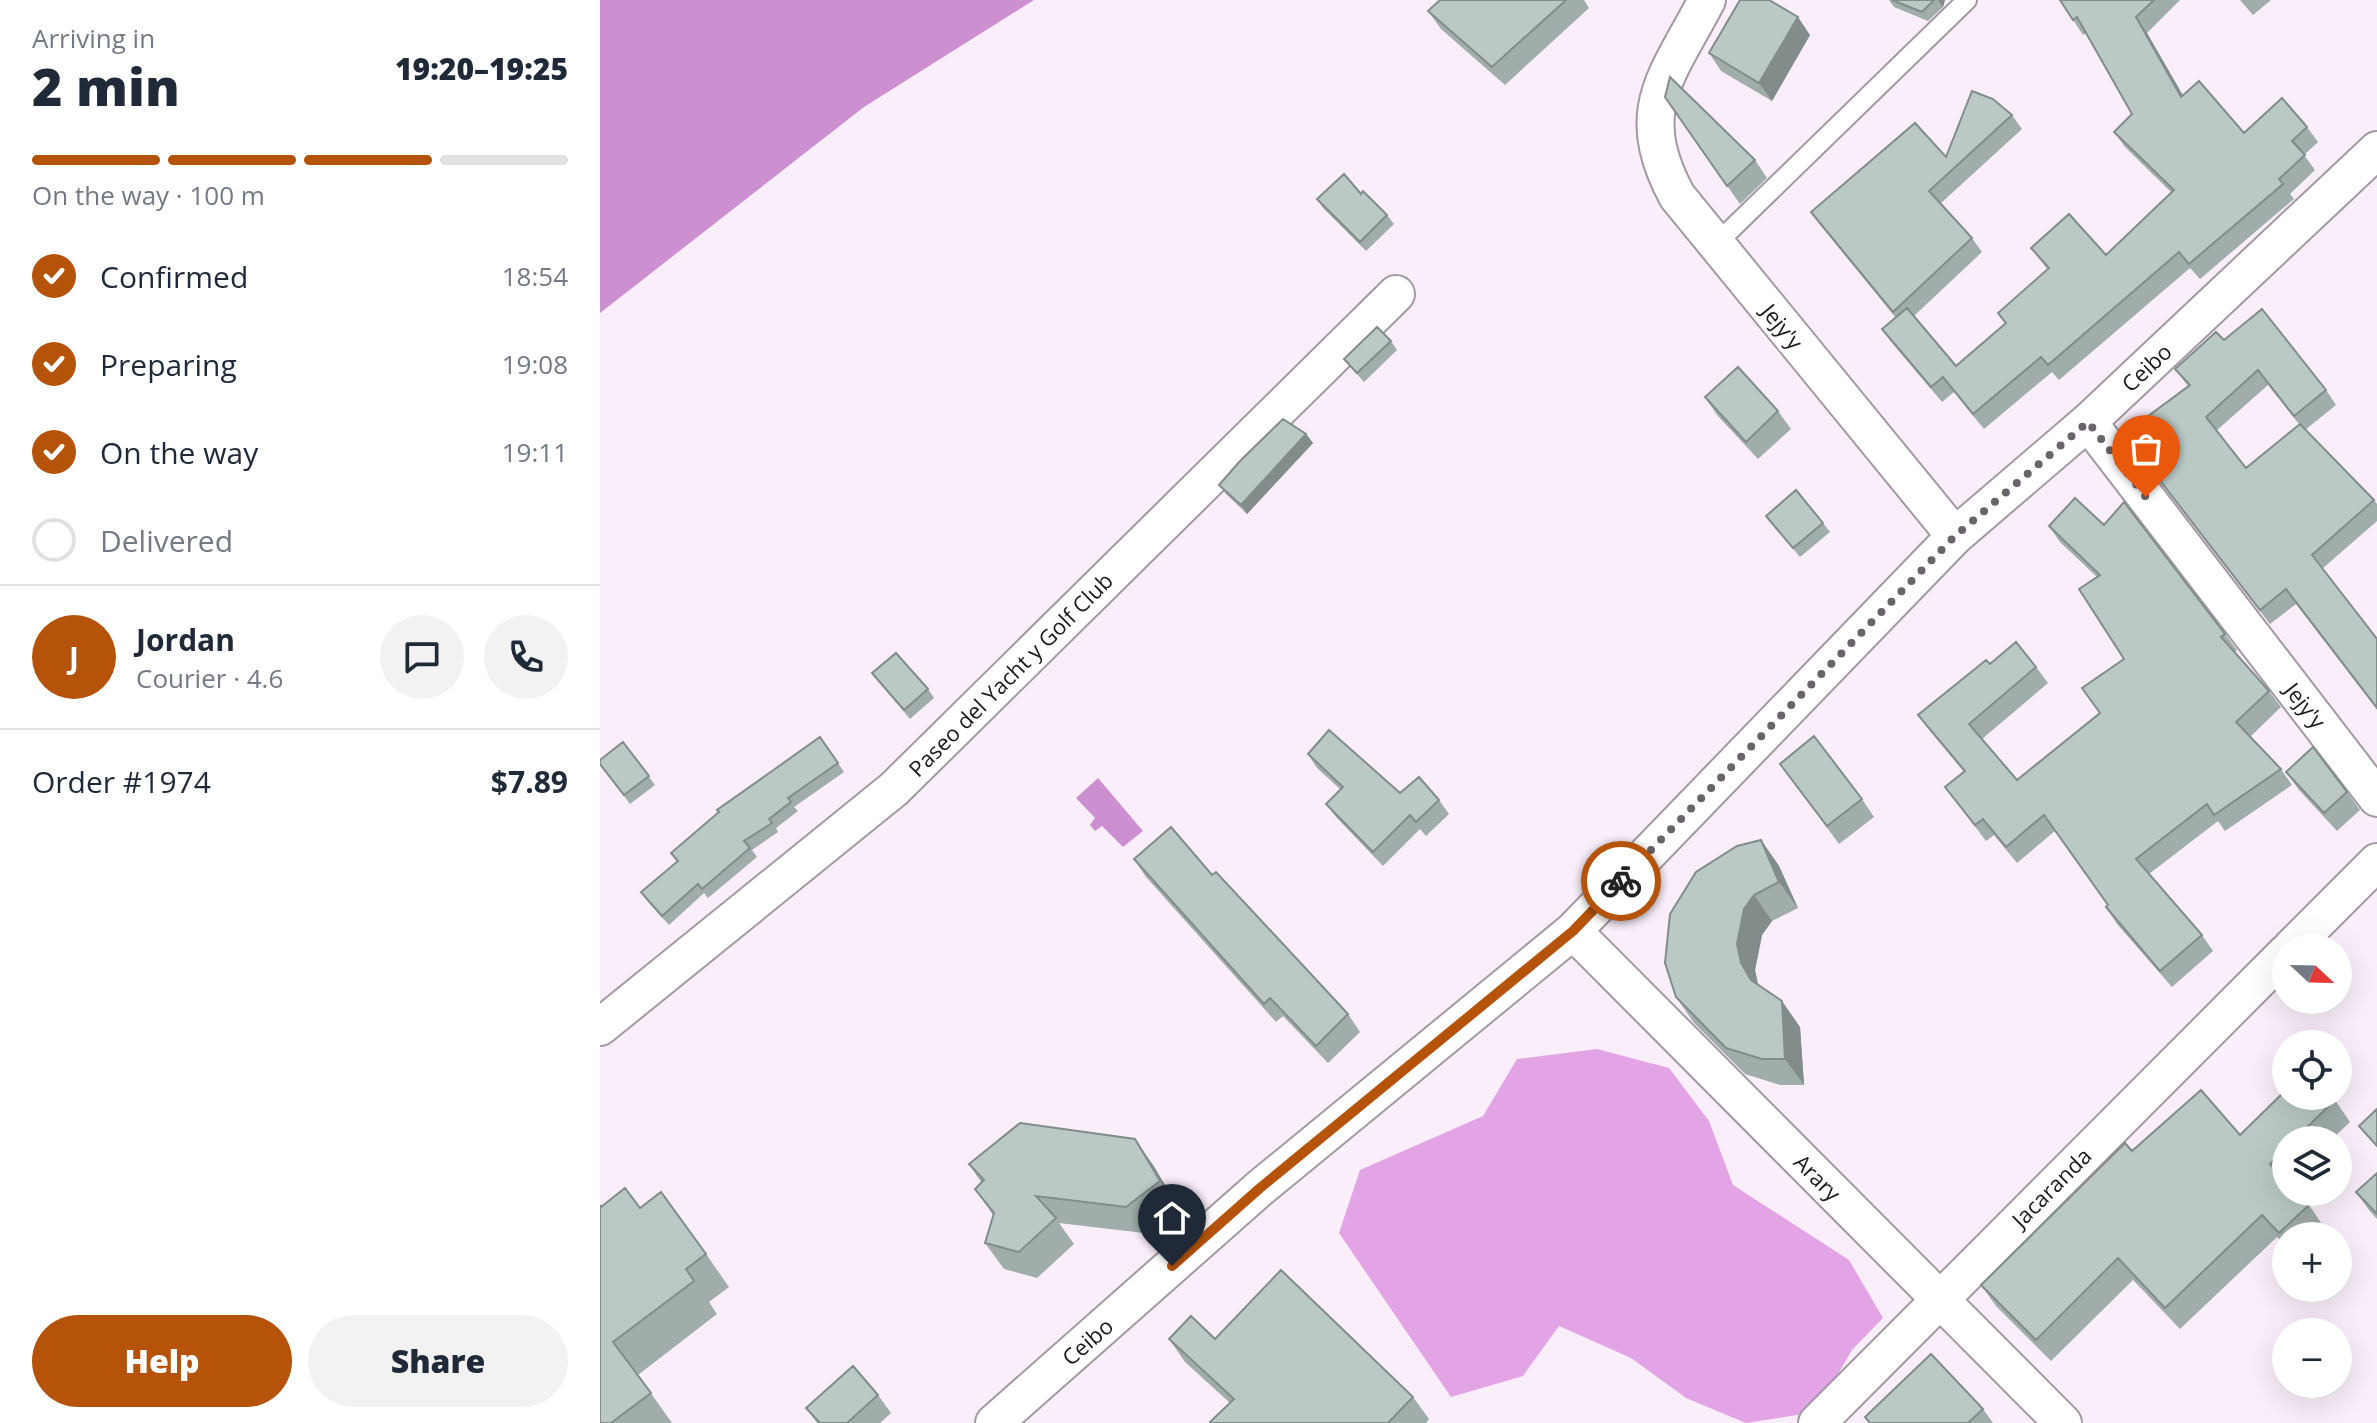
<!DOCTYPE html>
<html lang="en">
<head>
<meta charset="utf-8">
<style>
	body { margin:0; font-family:"Open Sans",sans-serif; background:#f2f2f3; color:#1f2937; height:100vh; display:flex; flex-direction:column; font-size:30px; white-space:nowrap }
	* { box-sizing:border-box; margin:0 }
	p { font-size:26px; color:#747a83 }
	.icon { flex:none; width:44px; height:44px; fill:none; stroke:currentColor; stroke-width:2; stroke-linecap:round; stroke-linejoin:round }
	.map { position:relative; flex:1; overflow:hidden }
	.panel { display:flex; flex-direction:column; background:#fff; width:600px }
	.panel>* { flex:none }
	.needle { width:52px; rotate:112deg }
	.buttons { position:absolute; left:1672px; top:934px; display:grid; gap:16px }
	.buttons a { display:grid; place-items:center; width:80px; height:80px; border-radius:50%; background:#fff; box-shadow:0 8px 32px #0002; font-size:40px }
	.pin { position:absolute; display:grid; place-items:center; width:68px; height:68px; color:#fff; margin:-82px -34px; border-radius:50% 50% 50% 0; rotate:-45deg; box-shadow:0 0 8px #0007 }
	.pin .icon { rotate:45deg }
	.courier { position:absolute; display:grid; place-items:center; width:80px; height:80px; margin:-40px; border:6px solid #b45309; border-radius:50%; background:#fff; color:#222; box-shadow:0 2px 10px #0007 }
	.summary em { font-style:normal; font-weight:800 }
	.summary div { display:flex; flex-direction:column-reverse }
	.summary { display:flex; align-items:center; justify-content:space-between; height:136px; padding:0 32px }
	h1 { font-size:52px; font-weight:800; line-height:60px }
	.bar { display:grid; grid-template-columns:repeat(4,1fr); gap:12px 8px; align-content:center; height:96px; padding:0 32px }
	.bar i { height:10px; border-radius:6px; background:#e0e1e3 }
	.bar .current { background:#b45309 }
	.bar p { grid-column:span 4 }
	.line { display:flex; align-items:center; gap:20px; padding:0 32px; border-top:2px solid #e0e1e3 }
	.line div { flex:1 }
	.round { display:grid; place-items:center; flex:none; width:84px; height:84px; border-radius:42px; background:#f2f2f3 }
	ol { padding:0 32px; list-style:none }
	li { display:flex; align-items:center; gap:24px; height:88px }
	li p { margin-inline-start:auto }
	li .icon { padding:8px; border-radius:50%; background:#b45309; color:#fff; stroke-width:4 }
	li:last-child { color:#747a83 }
	li i { width:44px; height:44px; border:4px solid #e0e1e3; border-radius:50% }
	.cta { display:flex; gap:16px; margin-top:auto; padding:16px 32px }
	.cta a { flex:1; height:92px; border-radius:48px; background:#b45309; color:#fff; font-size:32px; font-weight:800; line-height:92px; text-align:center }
	.cta a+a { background:#f2f2f3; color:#1f2937 }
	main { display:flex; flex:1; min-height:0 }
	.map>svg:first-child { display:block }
</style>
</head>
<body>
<main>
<section class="panel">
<div class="summary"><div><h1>2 min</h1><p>Arriving in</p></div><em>19:20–19:25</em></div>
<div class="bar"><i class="current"></i><i class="current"></i><i class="current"></i><i></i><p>On the way · 100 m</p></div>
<ol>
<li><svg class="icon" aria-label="check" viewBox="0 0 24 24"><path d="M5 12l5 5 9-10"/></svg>Confirmed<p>18:54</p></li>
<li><svg class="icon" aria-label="check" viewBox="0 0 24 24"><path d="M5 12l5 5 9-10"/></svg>Preparing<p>19:08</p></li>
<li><svg class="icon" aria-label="check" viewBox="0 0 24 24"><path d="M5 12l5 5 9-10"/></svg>On the way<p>19:11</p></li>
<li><i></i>Delivered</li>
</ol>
<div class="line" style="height:144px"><b class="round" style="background:#b45309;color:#fff">J</b><div><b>Jordan</b><p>Courier · 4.6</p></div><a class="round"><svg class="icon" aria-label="chat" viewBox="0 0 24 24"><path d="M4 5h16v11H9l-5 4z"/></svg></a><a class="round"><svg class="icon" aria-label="phone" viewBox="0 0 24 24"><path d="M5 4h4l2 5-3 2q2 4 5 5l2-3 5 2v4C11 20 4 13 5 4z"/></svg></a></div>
<div class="line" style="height:104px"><div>Order #1974</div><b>$7.89</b></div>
<div class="cta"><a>Help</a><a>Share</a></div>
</section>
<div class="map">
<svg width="1777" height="1423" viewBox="0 0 1777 1423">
	<rect width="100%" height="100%" fill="#f9eef9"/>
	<!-- forest -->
	<path fill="#e3a4e6" d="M 997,1049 L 1069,1068 L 1109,1121 L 1133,1185 L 1249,1260 L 1283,1318 L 1252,1350 L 1216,1412 L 1146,1423 L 1086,1398 L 1031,1358 L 959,1326 L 923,1376 L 851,1397 L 739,1233 L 760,1170 L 883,1116 L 917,1059 Z"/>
	<!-- water -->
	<path fill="#cc8fcf" d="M 0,0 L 434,0 L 264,107 L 0,313 Z
		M 498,778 L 543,831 L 523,847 L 502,826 L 495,831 L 490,825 L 495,818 L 476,798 Z"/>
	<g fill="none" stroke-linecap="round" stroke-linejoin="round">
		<defs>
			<path id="lane" d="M 1116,244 L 1367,0"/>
			<path id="street" d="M 1107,0 C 1067,77 1031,110 1077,196 L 1355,536
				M 1488,422 L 1777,798
				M 973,931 L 1463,1423
				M 1691,948 L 1777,862
				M 0,1027 L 294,789 L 796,294
				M 394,1423 L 660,1188 L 973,931 L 1355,536 L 1488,422 L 1777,150
				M 1217,1423 L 1686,953"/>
		</defs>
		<!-- lane casing -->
		<use href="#lane" stroke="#a299a2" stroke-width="22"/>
		<!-- street casing -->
		<use href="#street" stroke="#a299a2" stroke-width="40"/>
		<!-- lane -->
		<use href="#lane" stroke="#fff" stroke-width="18"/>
		<!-- street -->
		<use href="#street" stroke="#fff" stroke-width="36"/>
	</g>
	<!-- wall -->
	<path fill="#a0adaa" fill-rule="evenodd" d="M 840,0 L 984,0 L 989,8 L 905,85 L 841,29 L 828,11 Z
		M 1289,0 L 1345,0 L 1343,7 L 1328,21 L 1294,7 Z
		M 1460,0 L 1580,0 L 1547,33 L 1583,95 L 1644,133 L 1707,127 L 1718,142 L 1704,155 L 1715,170 L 1690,194 L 1694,199 L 1600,279 L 1590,268 L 1459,380 L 1452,372 L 1384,429 L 1354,392 L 1342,402 L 1293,344 L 1282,329 L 1296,318 L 1221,226 L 1211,212 L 1346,157 L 1412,115 L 1422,129 L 1340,204 L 1372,238 L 1382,252 L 1314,316 L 1356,366 L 1405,324 L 1398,313 L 1448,270 L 1431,248 L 1506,255 L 1572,193 L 1525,147 L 1514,132 L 1532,114 L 1486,33 L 1483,35 Z
		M 1640,0 L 1671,0 L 1653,15 Z
		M 1210,35 L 1172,101 L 1121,71 L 1109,53 Z
		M 1065,97 L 1155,160 L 1167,178 L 1140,204 Z
		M 761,194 L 787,215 L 794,224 L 766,251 L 723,208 L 717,199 Z
		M 1624,340 L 1726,390 L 1736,405 L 1705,430 L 1774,500 L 1777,504 L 1777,521 L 1722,569 L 1777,639 L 1777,709 L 1696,604 L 1670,624 L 1524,434 L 1588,386 L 1575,369 ZM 1668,385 L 1699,424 L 1646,468 L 1616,431 Z
		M 791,341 L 797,350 L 764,382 L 744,359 Z
		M 1105,397 L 1178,411 L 1191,429 L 1158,459 L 1117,415 Z
		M 706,434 L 713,443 L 647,514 L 626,494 L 619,485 Z
		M 1166,516 L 1223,523 L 1230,532 L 1200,557 Z
		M 1504,525 L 1625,634 L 1637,650 L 1635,652 L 1669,691 L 1681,707 L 1650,737 L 1681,769 L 1692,785 L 1625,831 L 1618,821 L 1549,874 L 1602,935 L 1613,951 L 1572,987 L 1517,924 L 1506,907 L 1508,905 L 1455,831 L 1417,863 L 1394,835 L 1386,841 L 1345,787 L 1364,772 L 1330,731 L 1318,715 L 1390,664 L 1436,667 L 1448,683 L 1382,739 L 1417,780 L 1500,713 L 1524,659 L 1497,577 L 1460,542 L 1449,526 Z
		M 272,673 L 328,689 L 334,698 L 310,719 Z
		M 220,737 L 244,772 L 194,807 L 198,811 L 176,828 L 178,832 L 152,850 L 157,857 L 108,898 L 104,893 L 69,925 L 48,902 L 41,892 L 77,862 L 71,853 Z
		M 23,742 L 55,785 L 30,804 L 0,764 Z
		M 708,754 L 800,793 L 839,800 L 849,814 L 826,836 L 820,829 L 783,866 L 736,817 L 726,804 L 740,789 L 717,768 Z
		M 1180,764 L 1262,799 L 1274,817 L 1239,844 Z
		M 1686,772 L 1747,792 L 1760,810 L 1737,831 L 1699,790 Z
		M 1161,840 L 1179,866 L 1198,908 L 1172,921 L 1162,935 L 1155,970 L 1158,985 L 1200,1027 L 1204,1085 L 1180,1085 L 1145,1074 L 1094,1023 L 1076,997 Z
		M 534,859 L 612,875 L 748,1014 L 760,1032 L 728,1063 L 683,1016 L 676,1022 L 546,877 Z
		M 1735,1100 L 1750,1122 L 1731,1140 L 1686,1140 L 1686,1192 L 1709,1205 L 1724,1227 L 1715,1236 L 1686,1236 L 1686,1246 L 1677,1237 L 1580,1329 L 1533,1280 L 1451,1361 L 1396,1306 L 1381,1285 L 1532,1151 L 1640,1135 Z
		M 369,1164 L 553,1165 L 578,1207 L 544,1233 L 459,1223 L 474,1244 L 437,1278 L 404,1269 L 385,1243 L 393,1215 L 375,1189 L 381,1182 Z
		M 1777,1173 L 1777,1219 L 1769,1210 L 1756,1192 Z
		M 1,1207 L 40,1208 L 106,1254 L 129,1287 L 109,1302 L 117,1314 L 38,1375 L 72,1423 L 0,1423 Z
		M 569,1339 L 615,1339 L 813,1397 L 829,1419 L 826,1423 L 611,1423 L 630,1403 L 585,1362 Z
		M 278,1395 L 291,1413 L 280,1423 L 217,1423 L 206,1408 Z
		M 1383,1409 L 1393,1423 L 1269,1423 L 1265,1417 Z"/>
	<!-- shaded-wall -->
	<path fill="#828d8b" d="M 1338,0 L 1345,0 L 1343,7 Z
		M 1198,17 L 1210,35 L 1172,101 L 1159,83 Z
		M 1536,17 L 1547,33 L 1592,112 L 1581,97 Z
		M 706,434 L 713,443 L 647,514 L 641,505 Z
		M 1161,840 L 1179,866 L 1198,908 L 1179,882 Z
		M 1154,895 L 1172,921 L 1162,935 L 1155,970 L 1159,989 L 1151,980 L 1141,963 L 1137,944 L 1144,909 Z
		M 1182,1001 L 1200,1027 L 1204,1085 L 1185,1059 Z
		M 535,1139 L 553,1165 L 578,1207 L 560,1181 Z"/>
	<!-- building -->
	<path fill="#bac9c6" stroke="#828d8b" stroke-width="2" d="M 840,0 L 966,0 L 892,67 L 828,11 Z
		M 1140,0 L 1169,0 L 1198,17 L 1159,83 L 1109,53 Z
		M 1292,0 L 1334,0 L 1322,12 Z
		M 1460,0 L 1554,0 L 1536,17 L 1581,97 L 1599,81 L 1644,133 L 1682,98 L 1707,127 L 1692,141 L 1705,155 L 1679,179 L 1683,184 L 1589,264 L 1579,252 L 1448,365 L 1441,357 L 1373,414 L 1343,377 L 1331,387 L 1282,329 L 1307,308 L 1356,366 L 1406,323 L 1398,313 L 1449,268 L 1431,248 L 1469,214 L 1506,255 L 1574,190 L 1514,132 L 1532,114 L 1477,17 L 1473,20 Z
		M 1070,77 L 1155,160 L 1127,186 L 1065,97 Z
		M 1372,91 L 1393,99 L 1412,115 L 1329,191 L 1372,238 L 1293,312 L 1211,212 L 1315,123 L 1346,157 Z
		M 744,174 L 761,194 L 763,191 L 787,215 L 760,242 L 717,199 Z
		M 1662,309 L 1726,390 L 1694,416 L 1658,370 L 1606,417 L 1646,468 L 1700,424 L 1774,500 L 1712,555 L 1777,639 L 1777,708 L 1686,589 L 1660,610 L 1524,434 L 1590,385 L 1575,369 L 1616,332 L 1624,340 Z
		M 777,327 L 791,341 L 757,373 L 744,359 Z
		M 1138,367 L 1178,411 L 1146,442 L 1105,397 Z
		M 683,419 L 706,434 L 641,505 L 619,485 L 640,461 Z
		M 1196,490 L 1223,523 L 1193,548 L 1166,516 Z
		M 1475,498 L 1504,525 L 1524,502 L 1625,634 L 1621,637 L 1669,691 L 1636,722 L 1681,769 L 1614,815 L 1607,804 L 1536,859 L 1602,935 L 1560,971 L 1506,907 L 1508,905 L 1444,815 L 1406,847 L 1383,819 L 1375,825 L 1345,787 L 1365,771 L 1318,715 L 1386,660 L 1390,664 L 1416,642 L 1436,667 L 1369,724 L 1417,780 L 1500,713 L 1482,688 L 1524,659 L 1479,589 L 1500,575 L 1449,526 Z
		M 296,653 L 328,689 L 304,710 L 272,673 Z
		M 729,730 L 800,793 L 819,777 L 839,800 L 816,822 L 810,815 L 773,852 L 726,804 L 743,787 L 708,754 Z
		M 1214,736 L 1262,799 L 1227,826 L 1180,764 Z
		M 220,737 L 238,763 L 188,798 L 191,802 L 169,819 L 172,823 L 144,841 L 150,848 L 102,889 L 98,884 L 62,916 L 41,892 L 78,861 L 71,853 L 119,812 L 117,810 Z
		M 23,742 L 49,776 L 24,795 L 0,764 L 0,760 Z
		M 1713,747 L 1747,792 L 1724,813 L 1686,772 Z
		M 571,827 L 612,875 L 616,872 L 748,1014 L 716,1046 L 670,998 L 664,1004 L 534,859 Z
		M 1161,840 L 1179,882 L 1154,895 L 1144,909 L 1137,944 L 1141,963 L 1151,980 L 1182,1001 L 1185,1059 L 1162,1059 L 1126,1048 L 1076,997 L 1065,963 L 1070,914 L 1096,872 L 1137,846 Z
		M 1601,1090 L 1640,1135 L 1686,1090 L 1686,1096 L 1731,1096 L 1735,1100 L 1694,1140 L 1686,1140 L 1686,1148 L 1670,1164 L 1686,1181 L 1686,1192 L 1696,1192 L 1709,1205 L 1679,1233 L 1662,1215 L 1565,1308 L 1518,1258 L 1436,1340 L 1381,1285 L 1525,1143 L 1532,1151 Z
		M 1777,1109 L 1777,1146 L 1759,1126 Z
		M 420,1123 L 535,1139 L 560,1181 L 526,1207 L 436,1196 L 456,1218 L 419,1252 L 385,1243 L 394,1213 L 375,1189 L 384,1180 L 369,1164 Z
		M 1777,1173 L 1777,1214 L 1756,1192 Z
		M 25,1188 L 40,1208 L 61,1192 L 106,1254 L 86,1269 L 94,1281 L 13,1342 L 51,1393 L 11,1423 L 0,1423 L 0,1205 L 1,1207 Z
		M 681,1270 L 813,1397 L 788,1423 L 611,1423 L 610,1422 L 634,1399 L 569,1339 L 591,1316 L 615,1339 Z
		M 1331,1354 L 1383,1409 L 1368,1423 L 1270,1423 L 1265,1417 Z
		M 253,1366 L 278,1395 L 247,1423 L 220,1423 L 206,1408 Z"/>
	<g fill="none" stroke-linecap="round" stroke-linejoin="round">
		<!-- done -->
		<path stroke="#69646a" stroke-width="8" stroke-dasharray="0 14.4" d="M 1021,881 L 1355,536 L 1488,422 L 1546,497"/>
		<!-- route -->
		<path stroke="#b45309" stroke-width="10" d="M 572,1266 L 660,1188 L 973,931 L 1021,881"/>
	</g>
	<g text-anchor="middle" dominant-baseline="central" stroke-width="7" stroke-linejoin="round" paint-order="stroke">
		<!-- street labels -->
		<g font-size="22" fill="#1c191d" stroke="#fff">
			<text transform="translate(1183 326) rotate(51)">Jejy'y</text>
			<text transform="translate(1546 367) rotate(-43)">Ceibo</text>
			<text transform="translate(410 674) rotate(-45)">Paseo del Yacht y Golf Club</text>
			<text transform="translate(1706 705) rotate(52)">Jejy'y</text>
			<text transform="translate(1218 1177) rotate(45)">Arary</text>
			<text transform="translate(1451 1187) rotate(-45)">Jacaranda</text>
			<text transform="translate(487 1341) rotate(-41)">Ceibo</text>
		</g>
	</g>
</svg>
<div class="buttons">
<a><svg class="needle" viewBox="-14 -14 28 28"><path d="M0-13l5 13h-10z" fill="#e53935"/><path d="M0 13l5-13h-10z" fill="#747a83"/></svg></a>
<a><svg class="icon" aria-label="locate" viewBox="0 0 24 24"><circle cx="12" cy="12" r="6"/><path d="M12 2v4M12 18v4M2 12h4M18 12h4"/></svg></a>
<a><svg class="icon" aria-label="layers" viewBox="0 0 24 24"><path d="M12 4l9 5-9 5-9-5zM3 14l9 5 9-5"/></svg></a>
<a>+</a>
<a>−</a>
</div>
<div class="pin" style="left:1546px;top:497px;background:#ea580c"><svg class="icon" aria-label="bag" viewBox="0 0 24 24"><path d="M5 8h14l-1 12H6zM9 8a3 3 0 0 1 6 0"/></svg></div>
<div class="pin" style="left:572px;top:1266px;background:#1f2937"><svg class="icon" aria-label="home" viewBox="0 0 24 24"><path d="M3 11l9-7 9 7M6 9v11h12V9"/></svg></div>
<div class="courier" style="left:1021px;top:881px"><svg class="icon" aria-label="bike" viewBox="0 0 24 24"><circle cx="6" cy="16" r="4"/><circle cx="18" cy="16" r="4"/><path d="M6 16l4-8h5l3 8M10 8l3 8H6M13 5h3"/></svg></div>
</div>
</main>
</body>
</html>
